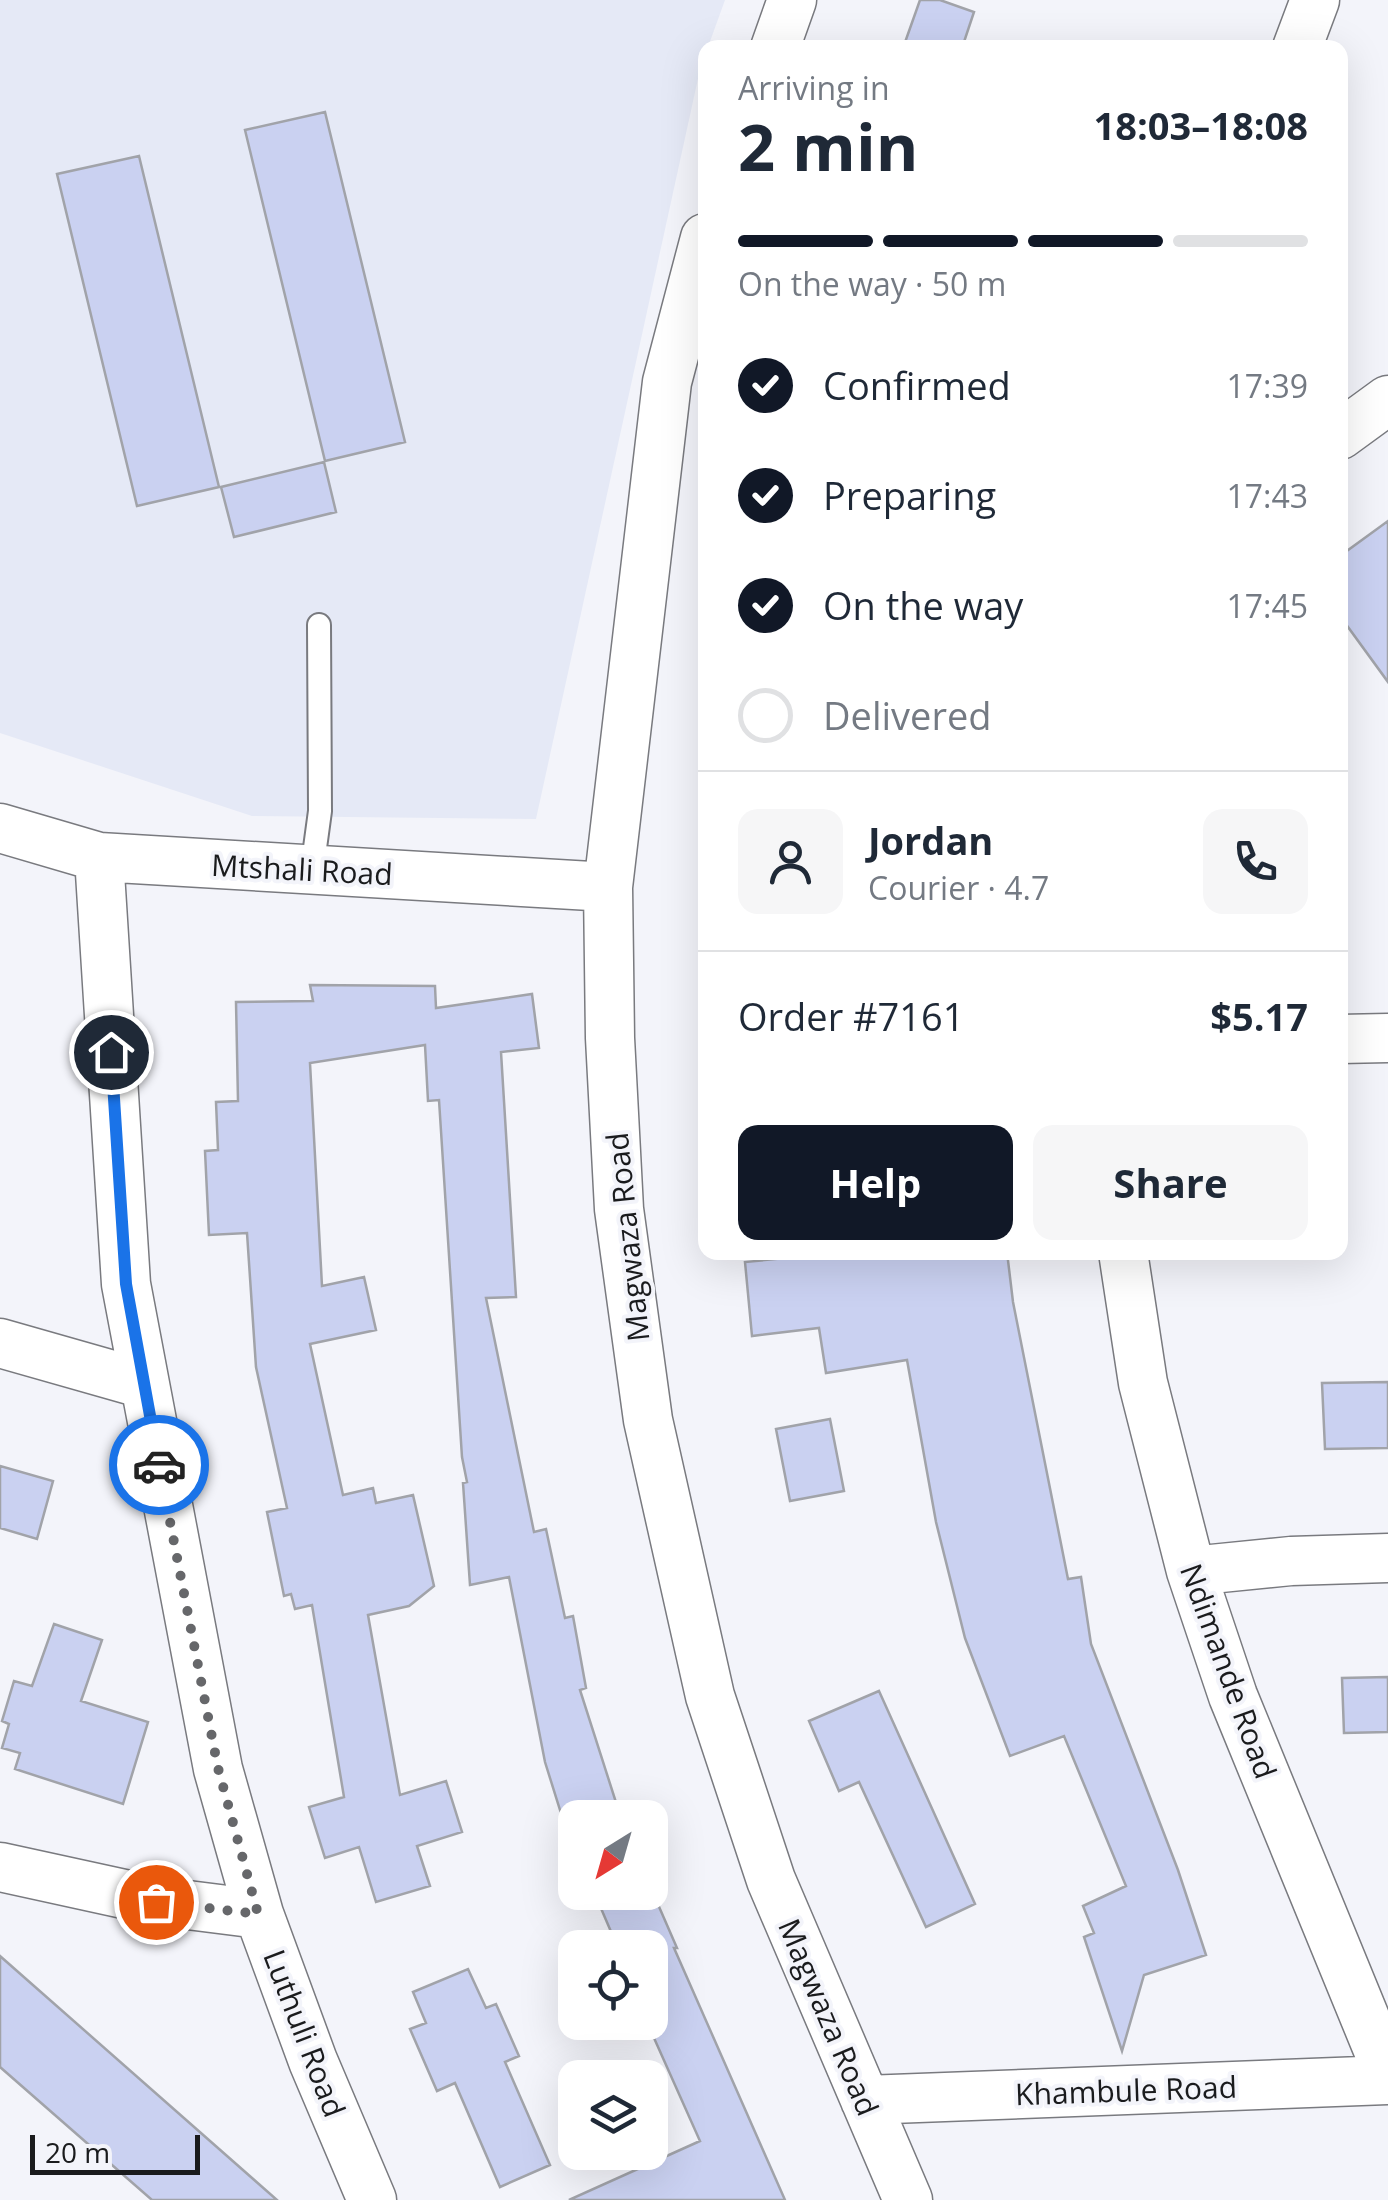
<!DOCTYPE html>
<html lang="en">
<head>
<meta charset="utf-8">
<style>
	body { margin:0; font-family:"Open Sans",sans-serif; background:#f6f6f7; color:#1f2937; height:100vh; display:flex; flex-direction:column; font-size:38px; white-space:nowrap }
	* { box-sizing:border-box; margin:0 }
	p { font-size:32px; color:#747a83 }
	.icon { flex:none; width:55px; height:55px; fill:none; stroke:currentColor; stroke-width:2; stroke-linecap:round; stroke-linejoin:round }
	.map { position:relative; flex:1; overflow:hidden }
	.drawer { position:absolute; left:698px; top:40px; width:650px; height:1220px; display:flex; flex-direction:column; background:#fff; border-radius:20px; box-shadow:0 10px 40px #0002 }
	.drawer>* { flex:none }
	.needle { width:65px; rotate:217deg }
	.controls { position:absolute; left:558px; top:1800px; display:grid; gap:20px }
	.controls a { display:grid; place-items:center; width:110px; height:110px; border-radius:20px; background:#fff; box-shadow:0 10px 40px #0002; font-size:50px }
	.scale { position:absolute; left:30px; bottom:25px; width:170px; box-sizing:border-box; padding-left:10px; border:5px solid #1a1b1d; border-top:0; font-size:28px; line-height:35px; white-space:nowrap; color:#1a1b1d; -webkit-text-stroke:8px #f3f4fa; paint-order:stroke }
	.pin { position:absolute; display:grid; place-items:center; width:85px; height:85px; color:#fff; margin:-42px; border:5px solid #fff; border-radius:50%; box-shadow:0 2px 10px #0007 }
	.courier { position:absolute; display:grid; place-items:center; width:100px; height:100px; margin:-50px; border:8px solid #1a73e8; border-radius:50%; background:#fff; color:#222; box-shadow:0 2px 12px #0007 }
	.summary em { font-style:normal; font-weight:700 }
	.summary div { display:flex; flex-direction:column-reverse }
	.summary { display:flex; align-items:center; justify-content:space-between; height:170px; padding:0 40px }
	h1 { font-size:65px; font-weight:700; line-height:75px }
	.bar { display:grid; grid-template-columns:repeat(4,1fr); gap:15px 10px; align-content:center; height:120px; padding:0 40px }
	.bar i { height:12px; border-radius:8px; background:#e0e1e3 }
	.bar .on { background:#111827 }
	.bar p { grid-column:span 4 }
	.line { display:flex; align-items:center; gap:25px; padding:0 40px; border-top:2px solid #e0e1e3 }
	.line div { flex:1 }
	.round { display:grid; place-items:center; flex:none; width:105px; height:105px; border-radius:20px; background:#f6f6f7 }
	ol { padding:0 40px; list-style:none }
	li { display:flex; align-items:center; gap:30px; height:110px }
	li p { margin-inline-start:auto }
	li .icon { padding:10px; border-radius:50%; background:#111827; color:#fff; stroke-width:4 }
	li:last-child { color:#747a83 }
	li i { width:55px; height:55px; border:5px solid #e0e1e3; border-radius:50% }
	.button { display:flex; gap:20px; margin-top:auto; padding:20px 40px }
	.button a { flex:1; height:115px; border-radius:20px; background:#111827; color:#fff; font-size:40px; font-weight:700; line-height:115px; text-align:center }
	.button a+a { background:#f6f6f7; color:#1f2937 }
	.map>svg:first-child { display:block }
</style>
</head>
<body>
<div class="map">
<svg width="1388" height="2200" viewBox="0 0 1388 2200">
	<rect width="100%" height="100%" fill="#f3f4fa"/>
	<!-- built -->
	<path fill="#e5e9f6" d="M 0,0 L 725,0 L 708,47 L 705,48 L 699,74 L 536,819 L 252,816 L 0,733 Z"/>
	<!-- building -->
	<path fill="#cad1f1" stroke="#a1a3a9" stroke-width="2.5" d="M 920,0 L 940,0 L 974,12 L 962,48 L 903,48 Z
		M 325,112 L 405,442 L 325,461 L 245,130 Z
		M 139,156 L 219,487 L 137,506 L 57,174 Z
		M 324,462 L 336,512 L 234,537 L 221,487 Z
		M 1388,521 L 1388,682 L 1340,616 L 1340,556 Z
		M 310,985 L 435,986 L 436,1008 L 532,994 L 539,1048 L 501,1052 L 516,1297 L 486,1298 L 534,1532 L 546,1529 L 565,1618 L 573,1616 L 586,1688 L 580,1690 L 621,1818 L 575,1818 L 575,1858 L 545,1762 L 509,1577 L 470,1585 L 463,1483 L 467,1482 L 462,1457 L 439,1100 L 428,1101 L 425,1045 L 310,1063 L 322,1286 L 364,1277 L 376,1330 L 310,1344 L 343,1495 L 373,1488 L 376,1503 L 413,1495 L 434,1586 L 409,1606 L 368,1615 L 400,1795 L 446,1781 L 462,1832 L 417,1846 L 430,1886 L 376,1902 L 359,1847 L 325,1858 L 309,1807 L 344,1797 L 312,1605 L 295,1609 L 291,1594 L 284,1596 L 267,1512 L 287,1508 L 256,1367 L 247,1233 L 209,1235 L 205,1151 L 218,1150 L 216,1102 L 238,1101 L 236,1002 L 313,1001 Z
		M 848,1252 L 1007,1252 L 1013,1302 L 1068,1579 L 1081,1577 L 1091,1644 L 1178,1870 L 1206,1955 L 1144,1975 L 1122,2051 L 1084,1937 L 1094,1933 L 1083,1906 L 1126,1886 L 1064,1736 L 1010,1756 L 965,1638 L 936,1522 L 907,1360 L 826,1373 L 819,1328 L 752,1336 L 745,1262 Z
		M 1388,1382 L 1388,1448 L 1325,1449 L 1322,1383 Z
		M 830,1419 L 844,1491 L 790,1501 L 776,1429 Z
		M 0,1466 L 53,1481 L 37,1539 L 0,1528 Z
		M 54,1624 L 102,1640 L 81,1701 L 148,1722 L 123,1804 L 15,1769 L 20,1753 L 2,1748 L 9,1724 L 2,1721 L 14,1681 L 32,1686 Z
		M 1388,1677 L 1388,1732 L 1344,1733 L 1342,1678 Z
		M 879,1691 L 975,1904 L 926,1927 L 859,1782 L 839,1791 L 809,1721 Z
		M 650,1886 L 677,1948 L 674,1948 L 785,2200 L 569,2200 L 700,2141 L 650,2029 L 650,1948 L 618,1948 L 594,1892 L 650,1892 Z
		M 0,1956 L 277,2200 L 152,2200 L 0,2067 Z
		M 468,1969 L 486,2008 L 496,2004 L 519,2056 L 505,2062 L 550,2165 L 500,2187 L 455,2083 L 437,2091 L 410,2029 L 426,2023 L 413,1992 Z"/>
	<g fill="none" stroke-linecap="round" stroke-linejoin="round">
		<defs>
			<path id="service" d="M 312,870 L 320,811 L 319,625"/>
			<path id="minor" d="M 775,48 L 792,0
				M 1297,48 L 1315,0
				M 705,238 L 667,382 L 608,887 L 610,1038 L 619,1209 L 648,1420 L 710,1696 L 771,1880 L 908,2200
				M 1340,435 L 1388,400
				M 0,828 L 99,857 L 608,887
				M 99,857 L 126,1284 L 218,1769 L 259,1914 L 313,2061 L 372,2200
				M 1340,1039 L 1388,1038
				M 1123,1252 L 1143,1383 L 1191,1571 L 1233,1696 L 1388,2074
				M 0,1343 L 144,1384
				M 1191,1571 L 1291,1561 L 1388,1558
				M 0,1867 L 156,1901 L 259,1914
				M 865,2100 L 1388,2080"/>
		</defs>
		<!-- service casing -->
		<use href="#service" stroke="#797a7f" stroke-width="26"/>
		<!-- minor casing -->
		<use href="#minor" stroke="#797a7f" stroke-width="51"/>
		<!-- service -->
		<use href="#service" stroke="#fff" stroke-width="22"/>
		<!-- minor -->
		<use href="#minor" stroke="#fff" stroke-width="48"/>
	</g>
	<g fill="none" stroke-linecap="round" stroke-linejoin="round">
		<!-- done -->
		<path stroke="#66676a" stroke-width="10" stroke-dasharray="0 18" d="M 156,1902 L 258,1914 L 218,1768 L 159,1465"/>
		<!-- route -->
		<path stroke="#1a73e8" stroke-width="12" d="M 111,1052 L 126,1284 L 159,1465"/>
	</g>
	<g text-anchor="middle" dominant-baseline="central" stroke-width="8" stroke-linejoin="round" paint-order="stroke">
		<!-- street labels -->
		<g font-size="30" fill="#1a1b1d" stroke="#f3f4fa">
			<text transform="translate(302 869) rotate(3)">Mtshali Road</text>
			<text transform="translate(627 1237) rotate(-96)">Magwaza Road</text>
			<text transform="translate(1229 1671) rotate(70)">Ndimande Road</text>
			<text transform="translate(829 2017) rotate(67)">Magwaza Road</text>
			<text transform="translate(305 2033) rotate(69)">Luthuli Road</text>
			<text transform="translate(1126 2090) rotate(-2)">Khambule Road</text>
		</g>
	</g>
</svg>
<div class="controls">
<a><svg class="needle" viewBox="-14 -14 28 28"><path d="M0-13l5 13h-10z" fill="#e53935"/><path d="M0 13l5-13h-10z" fill="#747a83"/></svg></a>
<a><svg class="icon" aria-label="locate" viewBox="0 0 24 24"><circle cx="12" cy="12" r="6"/><path d="M12 2v4M12 18v4M2 12h4M18 12h4"/></svg></a>
<a><svg class="icon" aria-label="layers" viewBox="0 0 24 24"><path d="M12 4l9 5-9 5-9-5zM3 14l9 5 9-5"/></svg></a>
</div>
<div class="scale">20 m</div>
<div class="pin" style="left:156px;top:1902px;background:#ea580c"><svg class="icon" aria-label="bag" viewBox="0 0 24 24"><path d="M5 8h14l-1 12H6zM9 8a3 3 0 0 1 6 0"/></svg></div>
<div class="pin" style="left:111px;top:1052px;background:#1f2937"><svg class="icon" aria-label="home" viewBox="0 0 24 24"><path d="M3 11l9-7 9 7M6 9v11h12V9"/></svg></div>
<div class="courier" style="left:159px;top:1465px"><svg class="icon" aria-label="car" viewBox="0 0 24 24"><path d="M5 17H2v-5l4-1 3-4h7l3 4 3 1v5h-3M9 17h6M6 11h13"/><circle cx="7" cy="17" r="2"/><circle cx="17" cy="17" r="2"/></svg></div>
<section class="drawer">
<div class="summary"><div><h1>2 min</h1><p>Arriving in</p></div><em>18:03–18:08</em></div>
<div class="bar"><i class="on"></i><i class="on"></i><i class="on"></i><i></i><p>On the way · 50 m</p></div>
<ol>
<li><svg class="icon" aria-label="check" viewBox="0 0 24 24"><path d="M5 12l5 5 9-10"/></svg>Confirmed<p>17:39</p></li>
<li><svg class="icon" aria-label="check" viewBox="0 0 24 24"><path d="M5 12l5 5 9-10"/></svg>Preparing<p>17:43</p></li>
<li><svg class="icon" aria-label="check" viewBox="0 0 24 24"><path d="M5 12l5 5 9-10"/></svg>On the way<p>17:45</p></li>
<li><i></i>Delivered</li>
</ol>
<div class="line" style="height:180px"><a class="round"><svg class="icon" aria-label="person" viewBox="0 0 24 24"><circle cx="12" cy="8" r="4"/><path d="M4 21q1-7 8-7t8 7"/></svg></a><div><b>Jordan</b><p>Courier · 4.7</p></div><a class="round"><svg class="icon" aria-label="phone" viewBox="0 0 24 24"><path d="M5 4h4l2 5-3 2q2 4 5 5l2-3 5 2v4C11 20 4 13 5 4z"/></svg></a></div>
<div class="line" style="height:130px"><div>Order #7161</div><b>$5.17</b></div>
<div class="button"><a>Help</a><a>Share</a></div>
</section>
</div>
</body>
</html>
